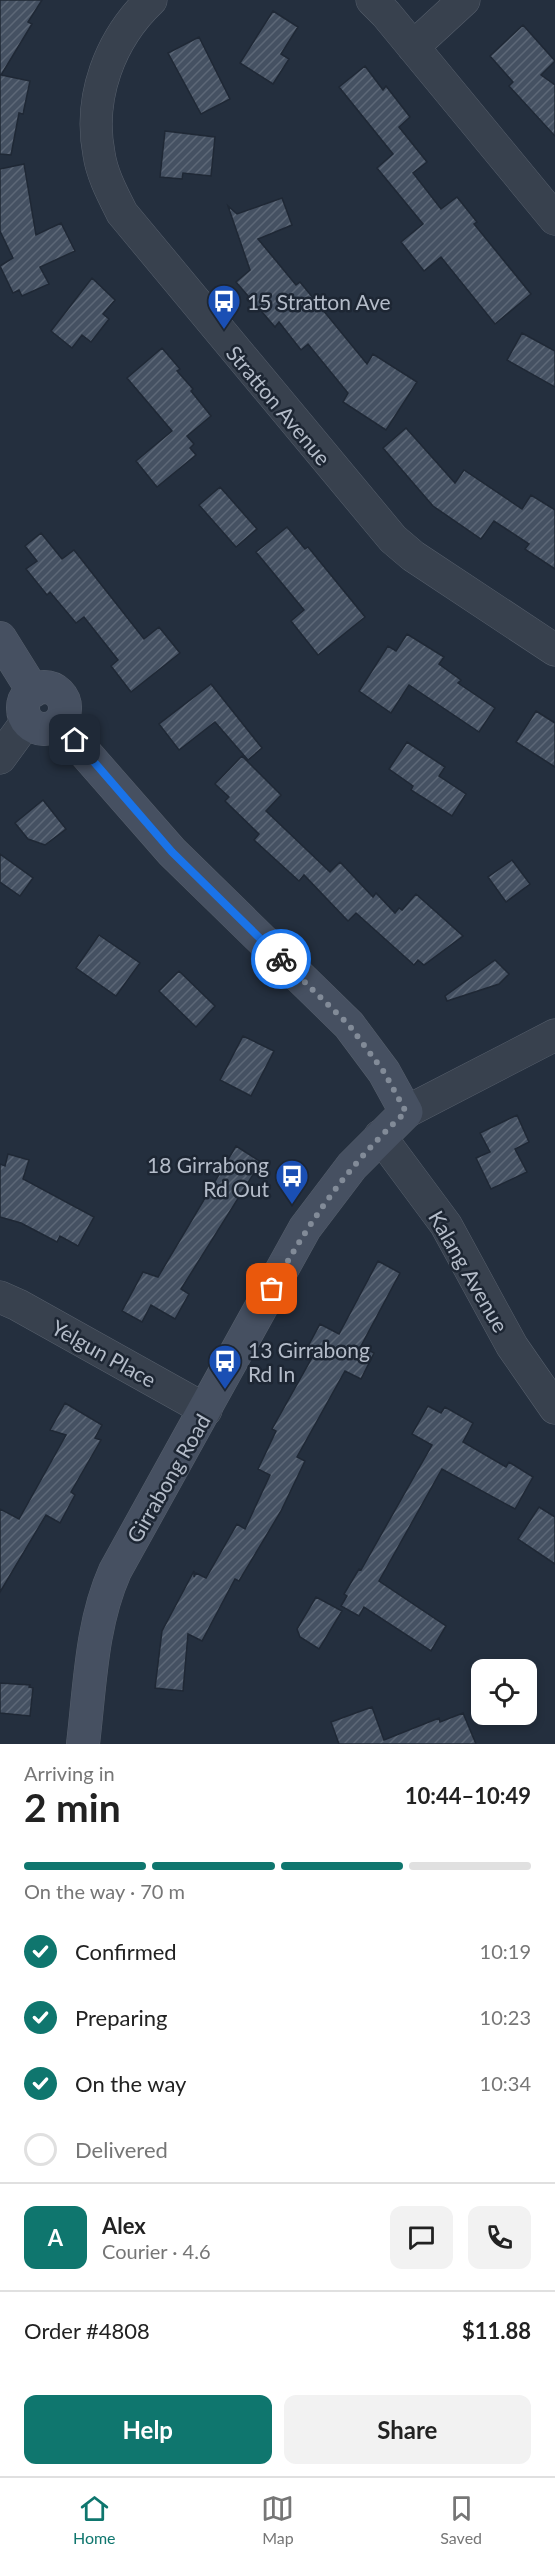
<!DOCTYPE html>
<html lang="en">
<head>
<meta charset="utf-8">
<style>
	body { margin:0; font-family:Lato,sans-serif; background:#f2f2f2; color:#222; height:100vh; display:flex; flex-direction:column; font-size:22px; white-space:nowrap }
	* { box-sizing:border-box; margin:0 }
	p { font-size:20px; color:#767676 }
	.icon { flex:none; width:33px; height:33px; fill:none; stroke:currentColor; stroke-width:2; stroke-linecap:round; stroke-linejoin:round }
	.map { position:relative; height:1744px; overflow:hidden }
	.sheet { display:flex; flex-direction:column; background:#fff; flex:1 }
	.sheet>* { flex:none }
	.buttons { position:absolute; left:471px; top:1659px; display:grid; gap:12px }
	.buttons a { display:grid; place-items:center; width:66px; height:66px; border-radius:12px; background:#fff; box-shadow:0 3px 9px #0003; font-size:30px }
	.pin { position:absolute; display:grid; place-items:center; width:51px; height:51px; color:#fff; margin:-26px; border-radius:12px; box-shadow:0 3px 9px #0006 }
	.courier { position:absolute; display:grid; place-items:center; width:60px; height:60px; margin:-30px; border:4px solid #1a73e8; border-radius:50%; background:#fff; color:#222; box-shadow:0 2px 8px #0007 }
	.overview em { font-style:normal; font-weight:700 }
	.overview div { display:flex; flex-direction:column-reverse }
	.overview { display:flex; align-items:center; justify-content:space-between; height:102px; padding:0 24px }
	h1 { font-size:39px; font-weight:700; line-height:45px }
	.bar { display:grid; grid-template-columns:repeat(4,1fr); gap:9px 6px; align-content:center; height:72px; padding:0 24px }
	.bar i { height:8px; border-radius:4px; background:#e0e0e0 }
	.bar .current { background:#0f766e }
	.bar p { grid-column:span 4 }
	.line { display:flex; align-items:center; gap:15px; padding:0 24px; border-top:2px solid #e0e0e0 }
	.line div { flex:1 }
	.round { display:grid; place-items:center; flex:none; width:63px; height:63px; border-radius:12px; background:#f2f2f2 }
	ol { padding:0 24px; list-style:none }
	li { display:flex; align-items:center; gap:18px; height:66px }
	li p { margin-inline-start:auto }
	li .icon { padding:6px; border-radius:50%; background:#0f766e; color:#fff; stroke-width:4 }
	li:last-child { color:#767676 }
	li i { width:33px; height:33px; border:3px solid #e0e0e0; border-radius:50% }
	.cta { display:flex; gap:12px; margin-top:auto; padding:12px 24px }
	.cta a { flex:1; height:69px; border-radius:12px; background:#0f766e; color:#fff; font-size:24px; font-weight:700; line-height:69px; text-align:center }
	.cta a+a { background:#f2f2f2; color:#222 }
	.dock { display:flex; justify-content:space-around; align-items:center; height:84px; border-top:2px solid #e0e0e0; background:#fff; font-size:16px; color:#767676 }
	.dock a { display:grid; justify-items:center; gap:3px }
	.dock .current { color:#0f766e }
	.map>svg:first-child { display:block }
</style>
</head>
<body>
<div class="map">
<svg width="555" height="1744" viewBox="0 0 555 1744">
	<defs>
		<pattern id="building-hatch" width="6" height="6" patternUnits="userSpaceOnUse" patternTransform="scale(1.5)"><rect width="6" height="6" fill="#455162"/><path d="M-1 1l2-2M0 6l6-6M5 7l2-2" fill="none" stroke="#5d6877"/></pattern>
	</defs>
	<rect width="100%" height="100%" fill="#242f3e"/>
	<!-- building -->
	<path fill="url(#building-hatch)" stroke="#1f2835" stroke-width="1.5" d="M 0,0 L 42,0 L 28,22 L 32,24 L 1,75 L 30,81 L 23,114 L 19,113 L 11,155 L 0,154 Z
		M 273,11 L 298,27 L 281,54 L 289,59 L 273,84 L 240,63 Z
		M 523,25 L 555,61 L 541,75 L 555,85 L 555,136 L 509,86 L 513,82 L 490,56 Z
		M 199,37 L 230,99 L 201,114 L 168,53 Z
		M 365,66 L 383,90 L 386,86 L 410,117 L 399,127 L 427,162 L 413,173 L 441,209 L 457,197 L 477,222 L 474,224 L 531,294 L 495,324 L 441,257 L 424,271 L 401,242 L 423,224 L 377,168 L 393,154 L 339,87 Z
		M 165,131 L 215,137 L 211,176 L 183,173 L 182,179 L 160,177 Z
		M 24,164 L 36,235 L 61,223 L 75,251 L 40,267 L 49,284 L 22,296 L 19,290 L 13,293 L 0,266 L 13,258 L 0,231 L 0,169 Z
		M 282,198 L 292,225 L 258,239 L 296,285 L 300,282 L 367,364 L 373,354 L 417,382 L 386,430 L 343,402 L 348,393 L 308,344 L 301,350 L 279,322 L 275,327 L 236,282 L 250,270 L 228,206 L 237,214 Z
		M 92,278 L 115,300 L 103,314 L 109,319 L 91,342 L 82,335 L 72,348 L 51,331 Z
		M 522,333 L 555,351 L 555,387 L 507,360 Z
		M 162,348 L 180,369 L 177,371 L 193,389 L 191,391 L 211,416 L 187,436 L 194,444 L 190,448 L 196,455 L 157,487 L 136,461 L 172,431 L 127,378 Z
		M 406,428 L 455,483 L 464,470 L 522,509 L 531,495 L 555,510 L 555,569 L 525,549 L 529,544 L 494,521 L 481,539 L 433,506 L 383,448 Z
		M 220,487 L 257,529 L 236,547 L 199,505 Z
		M 287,527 L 305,549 L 308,547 L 365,617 L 318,655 L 291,621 L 304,610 L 256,552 Z
		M 41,533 L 62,559 L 74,550 L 144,639 L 159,627 L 180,653 L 131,692 L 111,666 L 118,660 L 84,617 L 76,623 L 50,592 L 47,595 L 26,569 L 37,561 L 25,546 Z
		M 407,634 L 444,657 L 439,664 L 461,680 L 458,683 L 495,708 L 479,732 L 409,685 L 391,713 L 359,691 L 388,646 L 396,651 Z
		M 211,684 L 262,748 L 248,760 L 215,722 L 179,750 L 159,724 Z
		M 536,711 L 555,723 L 555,767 L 516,742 Z
		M 407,742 L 445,767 L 439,776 L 466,794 L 452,816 L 411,790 L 413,786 L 389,769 Z
		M 242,756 L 281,795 L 266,811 L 330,872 L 340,862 L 373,897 L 376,893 L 395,913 L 399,908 L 402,910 L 416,894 L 463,936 L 424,965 L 418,960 L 414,965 L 356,913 L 348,921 L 304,875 L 299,881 L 254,840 L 259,834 L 225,801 L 229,797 L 215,784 Z
		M 43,800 L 66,829 L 45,845 L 28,839 L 15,823 Z
		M 0,854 L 33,878 L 20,896 L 0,882 Z
		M 512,860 L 530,884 L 506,902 L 488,877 Z
		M 99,935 L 140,963 L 116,996 L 76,968 Z
		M 495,960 L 509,974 L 499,984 L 447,1001 L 445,996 Z
		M 179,971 L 215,1006 L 196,1027 L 159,991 Z
		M 243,1036 L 274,1051 L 251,1096 L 220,1080 Z
		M 517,1115 L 529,1142 L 515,1149 L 527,1172 L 491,1189 L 476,1158 L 490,1152 L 480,1133 Z
		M 236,1146 L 261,1162 L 181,1289 L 189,1294 L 175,1319 L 151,1305 L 142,1322 L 122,1311 L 143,1272 L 158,1277 Z
		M 8,1154 L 29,1160 L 23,1179 L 94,1217 L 78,1246 L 60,1236 L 57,1242 L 21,1223 L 0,1217 L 0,1164 L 5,1166 Z
		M 378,1261 L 400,1273 L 361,1346 L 374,1353 L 361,1379 L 345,1371 L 297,1457 L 305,1461 L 281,1511 L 239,1581 L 235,1579 L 202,1641 L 188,1634 L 183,1691 L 155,1688 L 162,1631 L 194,1571 L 194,1577 L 196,1573 L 206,1578 L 237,1524 L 245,1529 L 270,1475 L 258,1469 L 276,1431 L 272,1429 L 314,1354 L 306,1350 L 320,1324 L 339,1334 Z
		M 65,1403 L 102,1425 L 95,1438 L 101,1440 L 71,1492 L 75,1495 L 60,1523 L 46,1515 L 0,1592 L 0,1509 L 19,1519 L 66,1435 L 50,1430 Z
		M 428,1406 L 441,1413 L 445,1407 L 473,1423 L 463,1442 L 506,1467 L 509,1462 L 533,1477 L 515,1509 L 442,1469 L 379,1581 L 446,1626 L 431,1651 L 364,1607 L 359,1616 L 341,1606 L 347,1596 L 344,1594 L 359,1569 L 361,1570 L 432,1445 L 412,1434 Z
		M 539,1507 L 555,1517 L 555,1564 L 518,1539 Z
		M 316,1597 L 342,1611 L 319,1649 L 300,1637 L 297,1629 Z
		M 0,1683 L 30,1685 L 29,1687 L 33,1688 L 30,1716 L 0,1713 Z
		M 372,1707 L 384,1740 L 439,1718 L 440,1722 L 463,1713 L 476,1744 L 339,1744 L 331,1722 Z"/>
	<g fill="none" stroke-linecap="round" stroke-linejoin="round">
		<defs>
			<path id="street" d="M 151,0 C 110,39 88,97 99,154 C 102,175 113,195 122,213 L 393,539 L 413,556 L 555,650
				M 372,0 L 386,14 L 555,219
				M 413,47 L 464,0
				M 0,758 L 27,721
				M 406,1112 L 555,1035
				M 380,1136 L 446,1225 L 512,1346 L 555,1408
				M 0,1297 L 18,1305 L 206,1410"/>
			<path id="secondary" d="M 0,638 L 33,691
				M23 708a21 21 0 1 1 42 0a21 21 0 1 1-42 0Z
				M 59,723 L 172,852 L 349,1025 L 384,1072 L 406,1112 L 352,1166 L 305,1228 L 115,1571 C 91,1625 90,1686 83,1744"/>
		</defs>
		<!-- street casing -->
		<use href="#street" stroke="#565f6c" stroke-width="33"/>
		<!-- secondary casing -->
		<use href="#secondary" stroke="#565f6c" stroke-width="34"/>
		<!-- street -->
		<use href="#street" stroke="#38414e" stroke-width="32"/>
		<!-- secondary -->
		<use href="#secondary" stroke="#465061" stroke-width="33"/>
	</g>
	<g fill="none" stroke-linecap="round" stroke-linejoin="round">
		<!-- done -->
		<path stroke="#828b98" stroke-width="6" stroke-dasharray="0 10.8" d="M 272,1289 C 310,1220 348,1165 406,1112 L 384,1072 L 349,1025 L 281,959"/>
		<!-- route -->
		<path stroke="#1a73e8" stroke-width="8" d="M 75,740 L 172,852 L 281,959"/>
	</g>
	<!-- icons -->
	<defs>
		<symbol id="bus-pin" viewBox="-11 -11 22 30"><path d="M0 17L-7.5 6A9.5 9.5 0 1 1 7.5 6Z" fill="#1a4fb4" stroke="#1d2633"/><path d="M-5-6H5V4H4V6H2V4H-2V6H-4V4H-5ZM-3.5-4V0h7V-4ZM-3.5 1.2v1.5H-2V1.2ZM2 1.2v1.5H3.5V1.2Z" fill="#fff"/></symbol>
	</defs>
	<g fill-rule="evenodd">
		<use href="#bus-pin" x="205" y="282" width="38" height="52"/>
		<use href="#bus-pin" x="273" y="1157" width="38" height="52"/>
		<use href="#bus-pin" x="206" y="1342" width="38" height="52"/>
	</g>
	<g text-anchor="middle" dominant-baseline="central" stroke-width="5" stroke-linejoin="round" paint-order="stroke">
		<!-- poi labels -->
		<g font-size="21" fill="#b4bcc9" stroke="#1d2633" text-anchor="start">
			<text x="247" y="301">15 Stratton Ave</text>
			<text x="269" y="1164" text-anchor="end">18 Girrabong<tspan x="269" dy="24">Rd Out</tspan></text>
			<text x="248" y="1349">13 Girrabong<tspan x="248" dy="24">Rd In</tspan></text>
		</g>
		<!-- street labels -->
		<g font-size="21" fill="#b4bcc9" stroke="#1d2633">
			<text transform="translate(279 405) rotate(50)">Stratton Avenue</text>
			<text transform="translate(469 1271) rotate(60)">Kalang Avenue</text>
			<text transform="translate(104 1353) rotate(29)">Yelgun Place</text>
			<text transform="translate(168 1478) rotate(-60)">Girrabong Road</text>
		</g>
	</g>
</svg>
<div class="buttons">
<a><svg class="icon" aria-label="locate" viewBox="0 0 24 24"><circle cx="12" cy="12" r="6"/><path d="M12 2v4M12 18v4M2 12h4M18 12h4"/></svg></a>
</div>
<div class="pin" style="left:272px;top:1289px;background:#ea580c"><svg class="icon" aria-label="bag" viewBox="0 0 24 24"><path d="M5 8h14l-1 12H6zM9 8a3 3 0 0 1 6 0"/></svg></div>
<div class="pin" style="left:75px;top:740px;background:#1f2937"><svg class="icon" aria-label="home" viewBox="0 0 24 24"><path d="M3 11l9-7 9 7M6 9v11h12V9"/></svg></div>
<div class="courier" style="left:281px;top:959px"><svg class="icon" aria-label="bike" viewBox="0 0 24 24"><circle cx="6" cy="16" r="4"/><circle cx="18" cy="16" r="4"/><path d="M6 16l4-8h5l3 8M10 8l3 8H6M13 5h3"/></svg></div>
</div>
<section class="sheet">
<div class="overview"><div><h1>2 min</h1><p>Arriving in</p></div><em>10:44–10:49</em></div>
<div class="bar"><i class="current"></i><i class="current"></i><i class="current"></i><i></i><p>On the way · 70 m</p></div>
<ol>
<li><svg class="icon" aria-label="check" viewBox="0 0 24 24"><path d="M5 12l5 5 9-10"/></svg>Confirmed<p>10:19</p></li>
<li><svg class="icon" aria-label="check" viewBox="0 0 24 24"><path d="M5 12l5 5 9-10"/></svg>Preparing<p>10:23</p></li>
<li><svg class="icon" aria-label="check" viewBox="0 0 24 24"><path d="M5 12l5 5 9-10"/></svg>On the way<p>10:34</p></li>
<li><i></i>Delivered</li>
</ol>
<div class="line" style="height:108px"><b class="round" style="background:#0f766e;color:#fff">A</b><div><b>Alex</b><p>Courier · 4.6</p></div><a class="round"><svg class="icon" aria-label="chat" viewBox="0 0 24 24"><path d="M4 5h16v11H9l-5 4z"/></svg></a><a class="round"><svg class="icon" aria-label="phone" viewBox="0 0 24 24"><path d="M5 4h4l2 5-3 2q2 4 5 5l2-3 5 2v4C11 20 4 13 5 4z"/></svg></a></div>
<div class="line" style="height:78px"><div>Order #4808</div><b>$11.88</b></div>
<div class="cta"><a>Help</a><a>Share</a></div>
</section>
<nav class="dock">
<a class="current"><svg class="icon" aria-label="home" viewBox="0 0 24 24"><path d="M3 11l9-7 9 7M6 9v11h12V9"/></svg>Home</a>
<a><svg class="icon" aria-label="map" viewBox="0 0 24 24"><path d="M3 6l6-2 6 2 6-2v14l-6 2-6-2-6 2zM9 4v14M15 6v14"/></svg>Map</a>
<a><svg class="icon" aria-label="saved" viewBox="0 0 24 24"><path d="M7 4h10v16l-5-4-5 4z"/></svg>Saved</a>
</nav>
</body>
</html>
